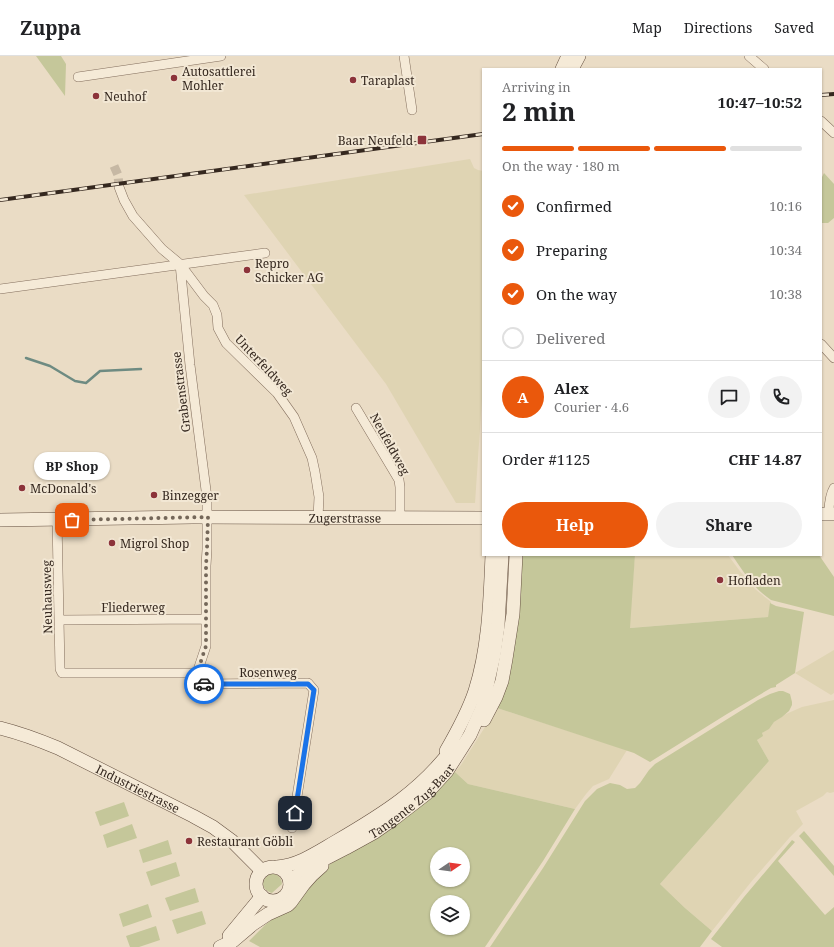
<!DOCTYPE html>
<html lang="en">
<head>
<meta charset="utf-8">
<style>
	body { margin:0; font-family:"Noto Serif",serif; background:#f2f2f2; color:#202124; height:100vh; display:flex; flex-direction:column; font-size:15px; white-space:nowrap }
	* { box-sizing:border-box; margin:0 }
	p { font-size:13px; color:#757577 }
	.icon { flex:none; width:22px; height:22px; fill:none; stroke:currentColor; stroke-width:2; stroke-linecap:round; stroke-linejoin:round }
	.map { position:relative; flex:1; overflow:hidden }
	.panel { position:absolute; left:482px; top:12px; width:340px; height:488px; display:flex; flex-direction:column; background:#fff; border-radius:0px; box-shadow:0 1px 3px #0004 }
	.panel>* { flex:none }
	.needle { width:26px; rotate:77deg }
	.tools { position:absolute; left:430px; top:791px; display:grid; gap:8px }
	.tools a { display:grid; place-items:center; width:40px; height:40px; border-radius:50%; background:#fff; box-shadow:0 1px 3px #0004; font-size:20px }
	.pin { position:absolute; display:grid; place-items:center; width:34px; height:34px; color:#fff; margin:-17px; border-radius:8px; box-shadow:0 2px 6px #0006 }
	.courier { position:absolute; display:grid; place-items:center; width:40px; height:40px; margin:-20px; border:3px solid #1a73e8; border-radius:50%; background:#fff; color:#222; box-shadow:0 1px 5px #0007 }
	.bubble { position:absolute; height:28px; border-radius:14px; background:#fff; box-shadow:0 1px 3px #0004; font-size:13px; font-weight:700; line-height:28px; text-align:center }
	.head em { font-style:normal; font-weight:700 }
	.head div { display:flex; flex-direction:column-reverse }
	.head { display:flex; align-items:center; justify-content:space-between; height:68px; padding:0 20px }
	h1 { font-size:26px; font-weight:700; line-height:30px }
	.bar { display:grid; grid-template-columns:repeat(4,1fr); gap:6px 4px; align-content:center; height:48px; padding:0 20px }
	.bar i { height:5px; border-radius:3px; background:#e0e0e0 }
	.bar .current { background:#ea580c }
	.bar p { grid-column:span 4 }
	.line { display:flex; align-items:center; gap:10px; padding:0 20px; border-top:1px solid #e0e0e0 }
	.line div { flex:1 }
	.round { display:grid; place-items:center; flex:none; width:42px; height:42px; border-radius:21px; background:#f2f2f2 }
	ol { padding:0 20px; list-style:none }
	li { display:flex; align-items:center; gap:12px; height:44px }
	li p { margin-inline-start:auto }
	li .icon { padding:4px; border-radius:50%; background:#ea580c; color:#fff; stroke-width:4 }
	li:last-child { color:#757577 }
	li i { width:22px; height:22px; border:2px solid #e0e0e0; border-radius:50% }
	.primary-button { display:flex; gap:8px; margin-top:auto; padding:8px 20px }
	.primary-button a { flex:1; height:46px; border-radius:24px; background:#ea580c; color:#fff; font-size:16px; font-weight:700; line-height:46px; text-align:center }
	.primary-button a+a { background:#f2f2f2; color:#202124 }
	header { display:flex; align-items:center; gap:24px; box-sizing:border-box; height:56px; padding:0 20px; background:#fff; border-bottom:1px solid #e0e0e0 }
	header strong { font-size:19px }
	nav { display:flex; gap:22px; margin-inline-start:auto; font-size:14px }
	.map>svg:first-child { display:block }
</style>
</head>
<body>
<header>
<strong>Zuppa</strong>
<nav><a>Map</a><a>Directions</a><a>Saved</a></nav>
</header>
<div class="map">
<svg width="834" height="891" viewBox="0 0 834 891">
	<rect width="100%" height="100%" fill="#eadcc5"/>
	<!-- farmland -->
	<path fill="#dfd4b3" d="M 470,103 L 474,112 L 478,114 L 483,115 L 483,328 L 475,447 L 456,447 L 386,328 L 244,139 Z
		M 635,499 L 728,499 L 739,514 L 755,533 L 771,546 L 768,561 L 629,572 Z
		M 834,594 L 834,637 L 831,639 L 795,617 Z
		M 834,644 L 834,736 L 830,737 L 827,736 L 823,740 L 796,755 L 803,768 L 790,781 L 751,826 L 712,875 L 685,852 L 660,828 L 769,705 L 757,684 L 762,677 L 769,672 L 774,666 L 786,658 L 802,651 Z
		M 497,652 L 627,694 L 609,723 L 593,730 L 586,738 L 575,753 L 468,728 L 455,716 L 461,709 Z"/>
	<!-- green -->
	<path fill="#c5c79a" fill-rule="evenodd" d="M 36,0 L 61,0 L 66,8 L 65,40 Z
		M 824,117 L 834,128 L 834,162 L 828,167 L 821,167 L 821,123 Z
		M 522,499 L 635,499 L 630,572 L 768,561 L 770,547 L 776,550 L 804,556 L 795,617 L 776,629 L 776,631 L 771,632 L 727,658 L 650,706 L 634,697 L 497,652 Z
		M 732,499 L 819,499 L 834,521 L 834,560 L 771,544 C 754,533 743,515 732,499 Z
		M 779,635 L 783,635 L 790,638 L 792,646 L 792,649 L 789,655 L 782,661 L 774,666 L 769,673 L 762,677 L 763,680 L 757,684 L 769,705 L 660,828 L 685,852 L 712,875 L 700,891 L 490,891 L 543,812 L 585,745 L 597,733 L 610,727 L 620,729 L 627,733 L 635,732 L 640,727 L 649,714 L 655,708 L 758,644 L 770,638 Z
		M 455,716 L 468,728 L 575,753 L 543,805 L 485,891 L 260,891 L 249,885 L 265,869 L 276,860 L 326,811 L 335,805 L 394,771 L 434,738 ZM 437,798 L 463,798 L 463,824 L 437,824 ZM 437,846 L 463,846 L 463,872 L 437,872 Z
		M 124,746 L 129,760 L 100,770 L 95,756 Z
		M 132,768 L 137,782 L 107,792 L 103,779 Z
		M 804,775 L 834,810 L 834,820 L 799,780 Z
		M 168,784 L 172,798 L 143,807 L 139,794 Z
		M 792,784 L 795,786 L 778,805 L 825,859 L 834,851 L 834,891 L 722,891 L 711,883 L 744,841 Z
		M 176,806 L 180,820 L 151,830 L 146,816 Z
		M 270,818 C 276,817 282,821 282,828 L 272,837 C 261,834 260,824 270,818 Z
		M 195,832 L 199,846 L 170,855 L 165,842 Z
		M 148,848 L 152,861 L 123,871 L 119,858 Z
		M 202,855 L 206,868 L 177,878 L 172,864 Z
		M 156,870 L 160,884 L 139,891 L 130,891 L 126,880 Z"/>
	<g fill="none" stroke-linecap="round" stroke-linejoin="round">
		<!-- stream -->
		<path stroke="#6e8b82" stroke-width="2.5" d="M 26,302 L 50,310 L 75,325 L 86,327 L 100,315 L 141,313"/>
		<!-- street-tunnel -->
		<path stroke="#c6b8a4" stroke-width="9" stroke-dasharray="9 4.5" stroke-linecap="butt" d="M 114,110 L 118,119 L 119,131"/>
		<defs>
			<path id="street" d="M 404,0 L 412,54
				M 749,0 L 764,13
				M 78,21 L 221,0
				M 821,65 L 834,77
				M 119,131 L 124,144 L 133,160 L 162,193 L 180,208 L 204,240 L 213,249 L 217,259 L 218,272 L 226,287 L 277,337 L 294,361 L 312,402 L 315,416 L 319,441 L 318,462
				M 180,208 L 190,309 L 207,442 L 207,493 L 206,510 L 206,590 L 197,617
				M 0,233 L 265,197
				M 821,288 L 834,302
				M 356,352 L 399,424 L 400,431 L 400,462
				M 829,458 C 829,450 830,439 834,432
				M 57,464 L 60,613 L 62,617 L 197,617
				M 59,564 L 206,563
				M 197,617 C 197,622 199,626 204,628 L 308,627 L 314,634 L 292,772"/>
			<g id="secondary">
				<path d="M 562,13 L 568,0"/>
				<path d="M 572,13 L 579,0"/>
				<path d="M 821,458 L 834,458"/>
				<path id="s1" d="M 0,464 L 193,461 L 483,462"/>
				<path d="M 484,664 L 496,641 L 502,625 L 506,603 L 513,558 L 516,499"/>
				<path id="s2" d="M 0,672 C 20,677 39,684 58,692 L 193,760 L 213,771 L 232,785 L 262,815"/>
				<path d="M 446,695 C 457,676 468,656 475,635 C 489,591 490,544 492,499"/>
				<path d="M 277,811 C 299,809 316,797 335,786 C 383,758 422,734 455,689"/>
				<circle cx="273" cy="828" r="17"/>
				<path id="s3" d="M 290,827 L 295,821 L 313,809 L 346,792 L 375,776 L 395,762 L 426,738 L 447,715 L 470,679 L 482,652 L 494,599 L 498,570 L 502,499"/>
				<path d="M 229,880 L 262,840"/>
				<path d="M 220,891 L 233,885 L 253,868 L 268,858 L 288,849 L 291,846 L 304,828 L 312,819 L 322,810"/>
			</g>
		</defs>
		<!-- street casing -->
		<use href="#street" stroke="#836e5d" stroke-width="10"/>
		<!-- secondary casing -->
		<use href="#secondary" stroke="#655040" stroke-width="14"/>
		<!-- street -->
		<use href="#street" stroke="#f5ead7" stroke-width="9"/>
		<!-- secondary -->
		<use href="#secondary" stroke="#f5ead7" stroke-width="13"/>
		<defs>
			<path id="rail" d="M 821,39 L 834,38
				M 0,144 L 483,78"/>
		</defs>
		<!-- rail casing -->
		<use href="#rail" stroke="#35281f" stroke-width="4"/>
		<!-- rail -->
		<use href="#rail" stroke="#f2e7d4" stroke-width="2.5" stroke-dasharray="8" stroke-linecap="butt"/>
	</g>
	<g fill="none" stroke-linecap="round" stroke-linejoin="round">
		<!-- done -->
		<path stroke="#746759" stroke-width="4" stroke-dasharray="0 7.2" d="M 72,464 L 208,461 L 207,493 L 206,510 L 206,590 L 197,617 C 197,623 199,626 204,628"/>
		<!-- route -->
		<path stroke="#1a73e8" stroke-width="5" d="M 204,628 L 308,628 L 314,634 L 295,757"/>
	</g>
	<!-- markers -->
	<g fill="#8c333a" stroke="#f2e7d4" stroke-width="1.5">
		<circle cx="174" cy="22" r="4"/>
		<circle cx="353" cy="24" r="4"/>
		<circle cx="96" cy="40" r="4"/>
		<rect x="417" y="79" width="10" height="10" rx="2"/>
		<circle cx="247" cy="214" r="4"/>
		<circle cx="22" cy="432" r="4"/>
		<circle cx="154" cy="439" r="4"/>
		<circle cx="112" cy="487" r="4"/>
		<circle cx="720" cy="524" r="4"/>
		<circle cx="189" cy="785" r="4"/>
	</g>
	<g text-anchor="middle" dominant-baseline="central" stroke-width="4" stroke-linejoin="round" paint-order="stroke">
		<!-- poi labels -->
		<g font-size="12" fill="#35281f" stroke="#f2e7d4" text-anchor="start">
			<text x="182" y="15">Autosattlerei<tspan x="182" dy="14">Mohler</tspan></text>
			<text x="361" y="24">Taraplast</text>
			<text x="104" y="40">Neuhof</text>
			<text x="413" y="84" text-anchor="end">Baar Neufeld</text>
			<text x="255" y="207">Repro<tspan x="255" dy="14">Schicker AG</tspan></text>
			<text x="30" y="432">McDonald's</text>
			<text x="162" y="439">Binzegger</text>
			<text x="120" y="487">Migrol Shop</text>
			<text x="728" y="524">Hofladen</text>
			<text x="197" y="785">Restaurant Göbli</text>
		</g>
		<!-- street labels -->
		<g font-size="12" fill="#35281f" stroke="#f2e7d4">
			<text transform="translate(264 309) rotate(47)">Unterfeldweg</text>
			<text transform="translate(181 336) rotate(-97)">Grabenstrasse</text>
			<text transform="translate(390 388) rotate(61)">Neufeldweg</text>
			<text stroke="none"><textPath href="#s1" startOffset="345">Zugerstrasse</textPath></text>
			<text transform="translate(47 541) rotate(-91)">Neuhausweg</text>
			<text x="133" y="551">Fliederweg</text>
			<text x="268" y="616">Rosenweg</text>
			<text stroke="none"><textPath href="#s2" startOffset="151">Industriestrasse</textPath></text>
			<text stroke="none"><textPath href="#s3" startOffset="148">Tangente Zug-Baar</textPath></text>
		</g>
	</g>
</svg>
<div class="tools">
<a><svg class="needle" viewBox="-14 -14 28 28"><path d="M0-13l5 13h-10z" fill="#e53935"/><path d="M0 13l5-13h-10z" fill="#757577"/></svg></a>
<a><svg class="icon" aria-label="layers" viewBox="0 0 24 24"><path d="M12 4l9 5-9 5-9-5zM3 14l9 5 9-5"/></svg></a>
</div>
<div class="pin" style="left:72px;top:464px;background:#ea580c"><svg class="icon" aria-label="bag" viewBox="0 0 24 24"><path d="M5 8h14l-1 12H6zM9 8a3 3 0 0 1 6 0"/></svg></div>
<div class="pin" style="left:295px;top:757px;background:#1f2937"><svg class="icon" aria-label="home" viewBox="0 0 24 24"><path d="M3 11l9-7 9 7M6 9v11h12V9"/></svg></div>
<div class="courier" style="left:204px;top:628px"><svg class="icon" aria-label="car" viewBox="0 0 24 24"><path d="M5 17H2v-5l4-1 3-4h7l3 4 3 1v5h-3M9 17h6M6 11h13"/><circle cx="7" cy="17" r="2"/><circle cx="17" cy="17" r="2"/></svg></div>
<div class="bubble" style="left:34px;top:396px;width:76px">BP Shop</div>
<section class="panel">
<div class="head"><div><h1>2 min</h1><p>Arriving in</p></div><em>10:47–10:52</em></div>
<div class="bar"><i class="current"></i><i class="current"></i><i class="current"></i><i></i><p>On the way · 180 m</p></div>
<ol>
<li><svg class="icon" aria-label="check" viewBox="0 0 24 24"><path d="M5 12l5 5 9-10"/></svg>Confirmed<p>10:16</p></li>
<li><svg class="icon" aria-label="check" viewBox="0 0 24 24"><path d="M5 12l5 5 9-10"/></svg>Preparing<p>10:34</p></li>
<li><svg class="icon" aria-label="check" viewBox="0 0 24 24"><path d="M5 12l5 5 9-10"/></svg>On the way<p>10:38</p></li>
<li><i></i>Delivered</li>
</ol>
<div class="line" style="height:72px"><b class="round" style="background:#ea580c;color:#fff">A</b><div><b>Alex</b><p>Courier · 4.6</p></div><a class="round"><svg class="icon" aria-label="chat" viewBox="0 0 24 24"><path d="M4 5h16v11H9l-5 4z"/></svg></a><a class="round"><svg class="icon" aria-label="phone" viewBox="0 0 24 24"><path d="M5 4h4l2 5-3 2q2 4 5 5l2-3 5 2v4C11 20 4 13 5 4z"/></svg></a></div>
<div class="line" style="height:52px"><div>Order #1125</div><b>CHF 14.87</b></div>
<div class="primary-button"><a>Help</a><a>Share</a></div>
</section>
</div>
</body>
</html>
